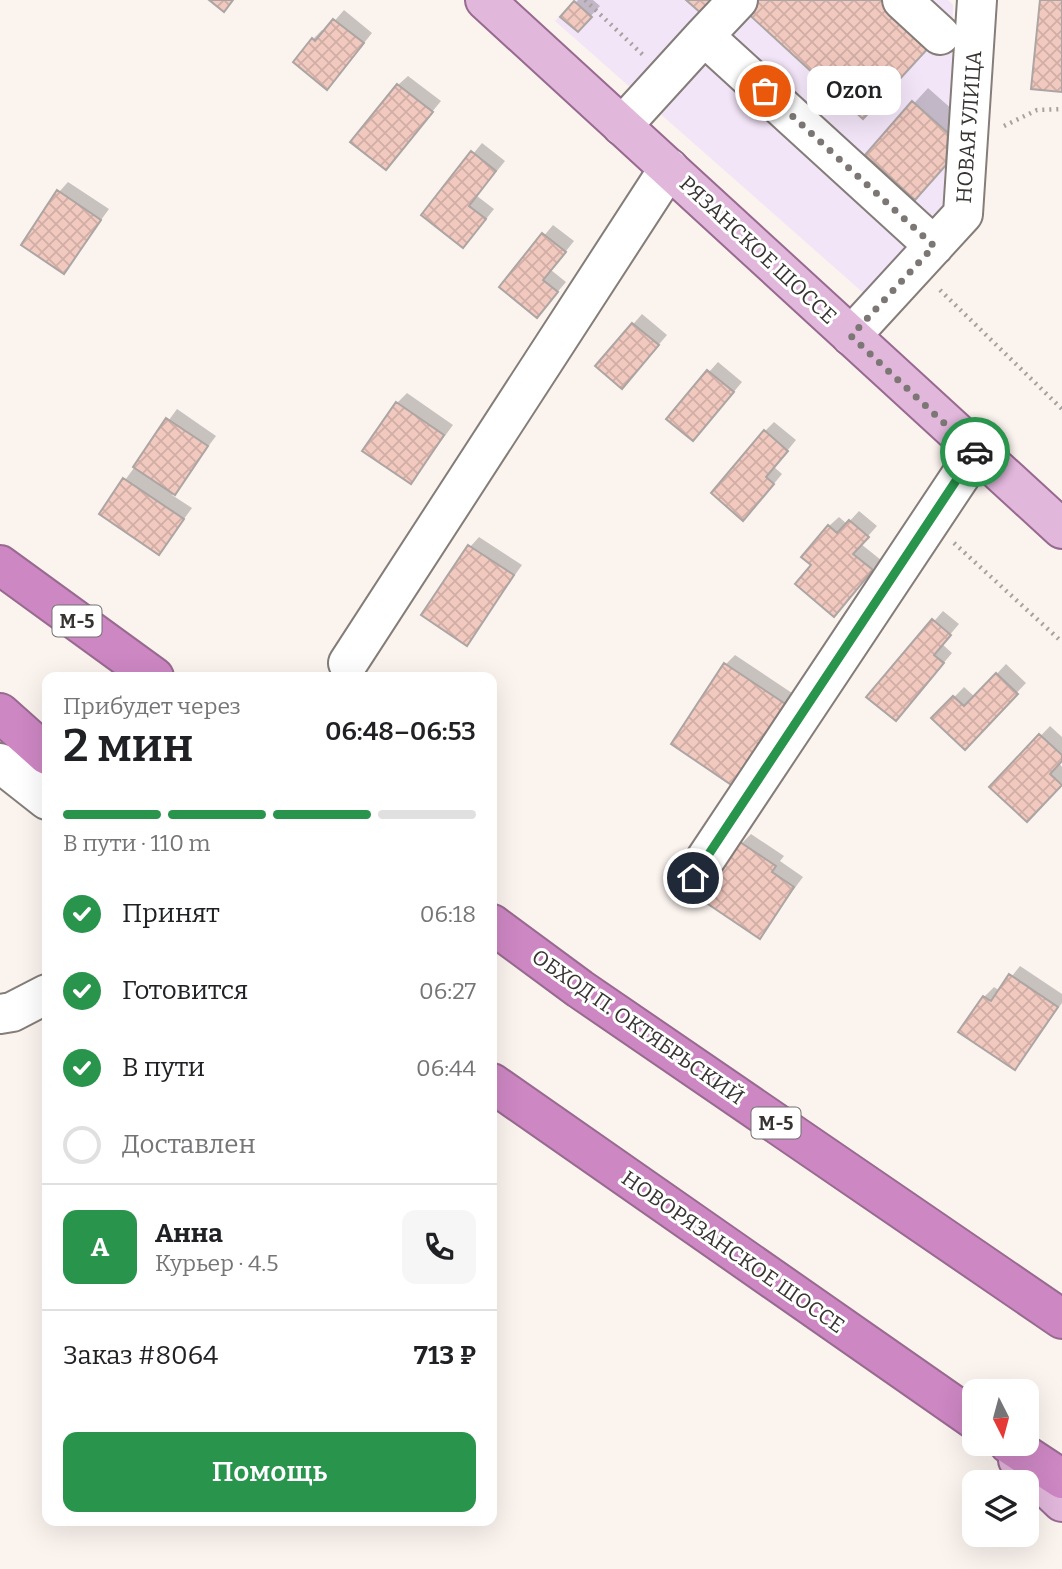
<!DOCTYPE html>
<html lang="ru">
<head>
<meta charset="utf-8">
<style>
	body { margin:0; font-family:Bitter,serif; background:#f6f6f6; color:#202124; height:100vh; display:flex; flex-direction:column; font-size:26px; white-space:nowrap }
	* { box-sizing:border-box; margin:0 }
	p { font-size:23px; color:#757577 }
	.icon { flex:none; width:38px; height:38px; fill:none; stroke:currentColor; stroke-width:2; stroke-linecap:round; stroke-linejoin:round }
	.map { position:relative; flex:1; overflow:hidden }
	.sheet { position:absolute; left:42px; top:672px; width:455px; height:854px; display:flex; flex-direction:column; background:#fff; border-radius:14px; box-shadow:0 7px 28px #0002 }
	.sheet>* { flex:none }
	.needle { width:46px; rotate:174deg }
	.fabs { position:absolute; left:962px; top:1379px; display:grid; gap:14px }
	.fabs a { display:grid; place-items:center; width:77px; height:77px; border-radius:14px; background:#fff; box-shadow:0 7px 28px #0002; font-size:35px }
	.pin { position:absolute; display:grid; place-items:center; width:60px; height:60px; color:#fff; margin:-30px; border:4px solid #fff; border-radius:50%; box-shadow:0 2px 7px #0007 }
	.courier { position:absolute; display:grid; place-items:center; width:70px; height:70px; margin:-35px; border:5px solid #28944c; border-radius:50%; background:#fff; color:#222; box-shadow:0 2px 9px #0007 }
	.bubble { position:absolute; height:49px; border-radius:14px; background:#fff; box-shadow:0 7px 28px #0002; font-size:23px; font-weight:600; line-height:49px; text-align:center }
	.summary em { font-style:normal; font-weight:600 }
	.summary div { display:flex; flex-direction:column-reverse }
	.summary { display:flex; align-items:center; justify-content:space-between; height:119px; padding:0 21px }
	h1 { font-size:46px; font-weight:600; line-height:52px }
	.bar { display:grid; grid-template-columns:repeat(4,1fr); gap:10px 7px; align-content:center; height:84px; padding:0 21px }
	.bar i { height:9px; border-radius:5px; background:#e0e0e0 }
	.bar .active { background:#28944c }
	.bar p { grid-column:span 4 }
	.line { display:flex; align-items:center; gap:18px; padding:0 21px; border-top:2px solid #e0e0e0 }
	.line div { flex:1 }
	.round { display:grid; place-items:center; flex:none; width:74px; height:74px; border-radius:14px; background:#f6f6f6 }
	ol { padding:0 21px; list-style:none }
	li { display:flex; align-items:center; gap:21px; height:77px }
	li p { margin-inline-start:auto }
	li .icon { padding:7px; border-radius:50%; background:#28944c; color:#fff; stroke-width:4 }
	li:last-child { color:#757577 }
	li i { width:38px; height:38px; border:4px solid #e0e0e0; border-radius:50% }
	.action { display:flex; gap:14px; margin-top:auto; padding:14px 21px }
	.action a { flex:1; height:80px; border-radius:14px; background:#28944c; color:#fff; font-size:28px; font-weight:600; line-height:80px; text-align:center }
	.map>svg:first-child { display:block }
</style>
</head>
<body>
<div class="map">
<svg width="1062" height="1569" viewBox="0 0 1062 1569">
	<defs>
		<pattern id="building-cross-hatch" width="8" height="8" patternUnits="userSpaceOnUse" patternTransform="scale(1.75)"><rect width="8" height="8" fill="#f2c9bf"/><path d="M0 0l8 8M0 8l8-8" fill="none" stroke="#d0ada5"/></pattern>
	</defs>
	<rect width="100%" height="100%" fill="#fbf3ee"/>
	<!-- commercial -->
	<path fill="#f3e5f8" d="M 575,0 L 948,0 L 953,5 L 950,210 L 868,297 L 555,21 Z"/>
	<!-- shadow -->
	<path fill="#0003" d="M 578,0 L 593,0 L 600,6 L 587,20 L 563,17 Z
		M 344,10 L 372,33 L 336,78 L 313,39 L 322,30 L 325,32 Z
		M 408,76 L 441,101 L 386,168 L 398,85 Z
		M 928,88 L 962,118 L 960,149 L 929,183 L 867,155 Z
		M 482,143 L 505,161 L 477,196 L 494,209 L 472,237 L 423,215 Z
		M 68,182 L 109,209 L 64,271 L 59,192 Z
		M 553,225 L 574,241 L 551,270 L 566,282 L 537,316 L 501,287 Z
		M 642,314 L 667,335 L 631,377 L 597,366 Z
		M 718,362 L 742,382 L 702,430 L 709,372 Z
		M 407,393 L 453,425 L 411,482 L 397,403 Z
		M 177,409 L 216,436 L 172,495 L 192,508 L 159,553 L 101,513 Z
		M 774,422 L 796,440 L 774,467 L 782,474 L 753,509 L 765,431 Z
		M 859,511 L 877,526 L 861,544 L 881,560 L 843,605 L 813,565 L 829,526 L 839,517 L 847,524 Z
		M 479,537 L 522,565 L 467,643 L 470,547 Z
		M 943,611 L 959,624 L 942,644 L 952,653 L 905,709 L 869,696 Z
		M 735,655 L 795,695 L 733,783 L 726,664 Z
		M 1006,664 L 1026,683 L 965,747 L 934,718 L 964,687 L 975,697 Z
		M 1050,726 L 1062,737 L 1062,760 L 1059,763 L 1062,767 L 1062,783 L 1027,820 L 992,787 Z
		M 751,834 L 784,856 L 780,861 L 803,877 L 759,936 L 742,843 Z
		M 1020,966 L 1062,994 L 1062,1003 L 1015,1068 L 984,997 L 994,987 L 1000,991 Z"/>
	<!-- building -->
	<path fill="url(#building-cross-hatch)" stroke="#ada5a3" stroke-width="2" d="M 209,0 L 233,0 L 224,12 Z
		M 686,0 L 714,0 L 702,14 Z
		M 751,0 L 881,0 L 931,45 L 863,119 L 743,9 Z
		M 1040,0 L 1062,0 L 1062,92 L 1031,89 Z
		M 574,1 L 592,17 L 578,32 L 560,17 Z
		M 333,19 L 364,43 L 327,90 L 293,62 L 312,38 L 315,41 Z
		M 397,84 L 433,112 L 386,170 L 350,142 Z
		M 912,101 L 948,133 L 946,165 L 915,200 L 865,155 Z
		M 471,151 L 496,171 L 469,206 L 486,219 L 463,248 L 421,215 Z
		M 57,190 L 101,220 L 64,274 L 21,245 Z
		M 542,233 L 566,252 L 543,280 L 558,292 L 537,318 L 499,287 Z
		M 632,323 L 659,345 L 622,389 L 595,366 Z
		M 707,370 L 734,392 L 693,441 L 666,419 Z
		M 396,402 L 444,435 L 411,484 L 362,451 Z
		M 166,418 L 208,446 L 175,495 L 133,467 Z
		M 764,430 L 788,451 L 766,477 L 774,484 L 743,521 L 711,493 Z
		M 123,478 L 184,519 L 159,555 L 99,514 Z
		M 849,520 L 869,537 L 853,554 L 873,570 L 834,617 L 795,584 L 811,565 L 801,557 L 828,525 L 837,533 Z
		M 468,545 L 514,575 L 467,646 L 421,615 Z
		M 932,619 L 951,635 L 934,655 L 944,663 L 896,721 L 866,697 Z
		M 724,663 L 787,705 L 733,786 L 671,744 Z
		M 996,673 L 1018,694 L 965,750 L 931,718 L 953,696 L 964,706 Z
		M 1039,734 L 1062,755 L 1062,761 L 1050,774 L 1062,785 L 1027,822 L 989,787 Z
		M 740,842 L 776,866 L 772,872 L 794,887 L 760,939 L 702,900 Z
		M 1009,974 L 1058,1007 L 1015,1070 L 958,1032 L 983,996 L 991,1001 Z"/>
	<g fill="none" stroke-linecap="round" stroke-linejoin="round">
		<defs>
			<path id="minor" d="M 902,0 L 940,35
				M 704,36 L 738,0
				M 622,126 L 704,36 L 934,246
				M 851,336 L 963,214 L 977,0
				M 348,663 L 669,168
				M 0,763 L 47,800
				M 693,878 L 977,451
				M 0,1014 L 12,1012 L 47,994"/>
			<path id="major" d="M 485,0 L 1062,529
				M 1018,1460 L 1062,1502"/>
			<path id="highway" d="M 0,565 L 154,677
				M 0,713 L 47,755
				M 492,924 L 580,989 L 1062,1319
				M 492,1083 L 975,1420
				M 1009,1444 L 1062,1479"/>
		</defs>
		<!-- minor casing -->
		<use href="#minor" stroke="#847d79" stroke-width="42"/>
		<!-- major casing -->
		<use href="#major" stroke="#986a90" stroke-width="42"/>
		<!-- highway casing -->
		<use href="#highway" stroke="#986a90" stroke-width="42"/>
		<!-- path -->
		<path stroke="#a7a29e" stroke-width="4.5" stroke-dasharray="2 5" stroke-linecap="butt" d="M 585,0 L 643,55
			M 1004,126 L 1037,110 L 1062,109
			M 940,290 L 1062,409
			M 954,543 L 1062,642"/>
		<!-- minor -->
		<use href="#minor" stroke="#fff" stroke-width="38"/>
		<!-- major -->
		<use href="#major" stroke="#e1b7db" stroke-width="38"/>
		<!-- highway -->
		<use href="#highway" stroke="#cd87c3" stroke-width="38"/>
	</g>
	<g fill="none" stroke-linecap="round" stroke-linejoin="round">
		<!-- done -->
		<path stroke="#7c7774" stroke-width="7" stroke-dasharray="0 12.6" d="M 765,91 L 934,246 L 851,336 L 975,452"/>
		<!-- route -->
		<path stroke="#28944c" stroke-width="9" d="M 693,878 L 975,452"/>
	</g>
	<g text-anchor="middle" dominant-baseline="central" stroke-width="6" stroke-linejoin="round" paint-order="stroke">
		<!-- shield labels -->
		<g fill="#fff" stroke="#737170" stroke-width="2">
			<rect x="52.5" y="605.5" width="49" height="31" rx="5"/>
			<rect x="751.5" y="1107.5" width="49" height="31" rx="5"/>
		</g>
		<g font-size="19" font-weight="bold" fill="#373432">
			<text x="77" y="621">М-5</text>
			<text x="776" y="1123">М-5</text>
		</g>
		<!-- street labels -->
		<g font-size="21" fill="#373432" stroke="#fff">
			<text transform="translate(969 127) rotate(-86)">НОВАЯ УЛИЦА</text>
			<text transform="translate(758 250) rotate(43)">РЯЗАНСКОЕ ШОССЕ</text>
			<text transform="translate(638 1027) rotate(35)">ОБХОД П. ОКТЯБРЬСКИЙ</text>
			<text transform="translate(733 1252) rotate(35)">НОВОРЯЗАНСКОЕ ШОССЕ</text>
		</g>
	</g>
</svg>
<div class="fabs">
<a><svg class="needle" viewBox="-14 -14 28 28"><path d="M0-13l5 13h-10z" fill="#e53935"/><path d="M0 13l5-13h-10z" fill="#757577"/></svg></a>
<a><svg class="icon" aria-label="layers" viewBox="0 0 24 24"><path d="M12 4l9 5-9 5-9-5zM3 14l9 5 9-5"/></svg></a>
</div>
<div class="pin" style="left:765px;top:91px;background:#ea580c"><svg class="icon" aria-label="bag" viewBox="0 0 24 24"><path d="M5 8h14l-1 12H6zM9 8a3 3 0 0 1 6 0"/></svg></div>
<div class="pin" style="left:693px;top:878px;background:#1f2937"><svg class="icon" aria-label="home" viewBox="0 0 24 24"><path d="M3 11l9-7 9 7M6 9v11h12V9"/></svg></div>
<div class="courier" style="left:975px;top:452px"><svg class="icon" aria-label="car" viewBox="0 0 24 24"><path d="M5 17H2v-5l4-1 3-4h7l3 4 3 1v5h-3M9 17h6M6 11h13"/><circle cx="7" cy="17" r="2"/><circle cx="17" cy="17" r="2"/></svg></div>
<div class="bubble" style="left:807px;top:66px;width:94px">Ozon</div>
<section class="sheet">
<div class="summary"><div><h1>2 мин</h1><p>Прибудет через</p></div><em>06:48–06:53</em></div>
<div class="bar"><i class="active"></i><i class="active"></i><i class="active"></i><i></i><p>В пути · 110 m</p></div>
<ol>
<li><svg class="icon" aria-label="check" viewBox="0 0 24 24"><path d="M5 12l5 5 9-10"/></svg>Принят<p>06:18</p></li>
<li><svg class="icon" aria-label="check" viewBox="0 0 24 24"><path d="M5 12l5 5 9-10"/></svg>Готовится<p>06:27</p></li>
<li><svg class="icon" aria-label="check" viewBox="0 0 24 24"><path d="M5 12l5 5 9-10"/></svg>В пути<p>06:44</p></li>
<li><i></i>Доставлен</li>
</ol>
<div class="line" style="height:126px"><b class="round" style="background:#28944c;color:#fff">А</b><div><b>Анна</b><p>Курьер · 4.5</p></div><a class="round"><svg class="icon" aria-label="phone" viewBox="0 0 24 24"><path d="M5 4h4l2 5-3 2q2 4 5 5l2-3 5 2v4C11 20 4 13 5 4z"/></svg></a></div>
<div class="line" style="height:91px"><div>Заказ #8064</div><b>713 ₽</b></div>
<div class="action"><a>Помощь</a></div>
</section>
</div>
</body>
</html>
